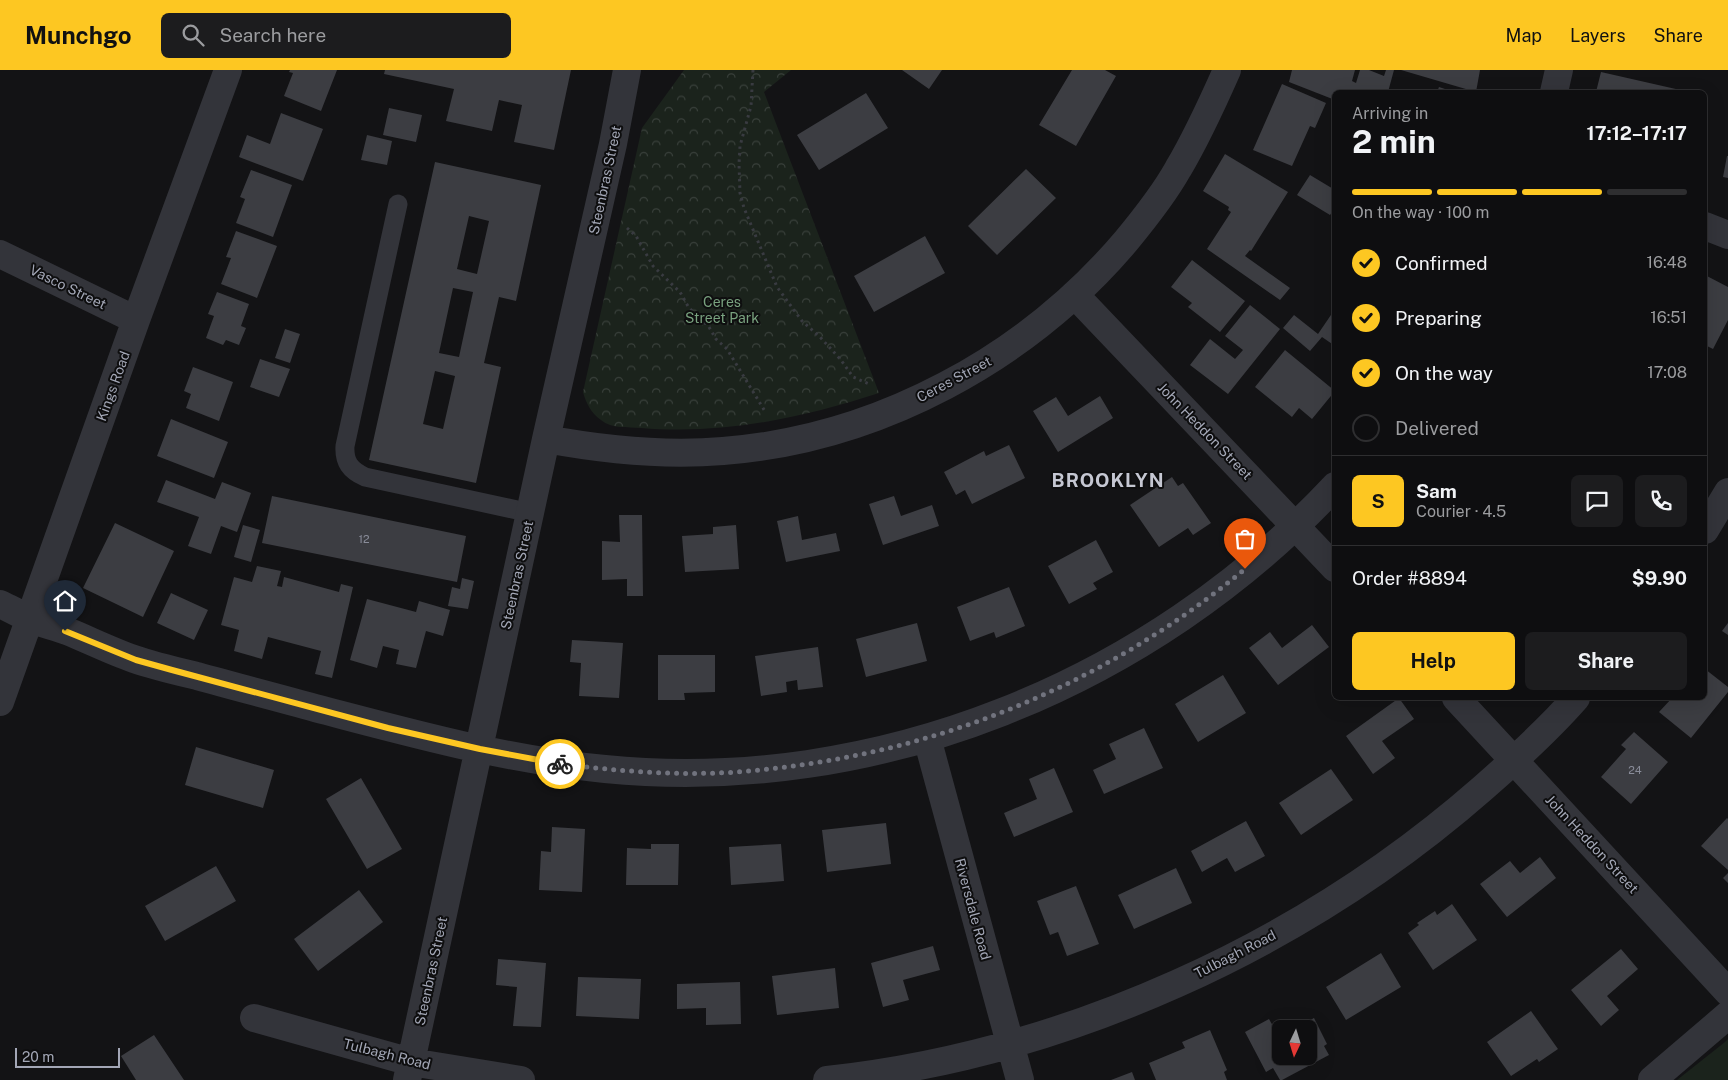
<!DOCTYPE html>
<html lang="en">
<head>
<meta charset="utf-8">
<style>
	body { margin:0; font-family:"Public Sans",sans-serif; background:#1c1c1e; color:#f1f3f6; height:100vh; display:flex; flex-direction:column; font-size:19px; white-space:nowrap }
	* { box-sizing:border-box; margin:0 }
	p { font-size:16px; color:#9b9c9f }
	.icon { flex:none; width:28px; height:28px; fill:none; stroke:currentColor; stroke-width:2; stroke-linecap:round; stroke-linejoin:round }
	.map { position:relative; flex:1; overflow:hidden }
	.side { position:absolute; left:1332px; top:20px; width:375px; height:610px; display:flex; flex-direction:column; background:#0e0e10; border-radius:8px; box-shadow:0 5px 20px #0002,0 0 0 1px #2e2e30 }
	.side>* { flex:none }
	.needle { width:32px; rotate:184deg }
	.tools { position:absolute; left:1272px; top:950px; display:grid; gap:10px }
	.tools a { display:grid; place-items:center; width:45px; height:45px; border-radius:8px; background:#0e0e10; box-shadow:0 5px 20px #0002,0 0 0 1px #2e2e30; font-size:25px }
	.scale { position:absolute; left:15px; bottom:12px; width:105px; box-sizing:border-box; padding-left:5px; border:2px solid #a3a7b6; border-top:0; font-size:14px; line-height:18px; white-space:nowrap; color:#a3a7b6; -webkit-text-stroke:4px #0e0e0f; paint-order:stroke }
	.pin { position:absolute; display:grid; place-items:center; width:42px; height:42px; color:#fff; margin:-51px -21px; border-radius:50% 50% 50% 0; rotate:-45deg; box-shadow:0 0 5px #0007 }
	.pin .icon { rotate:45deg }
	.courier { position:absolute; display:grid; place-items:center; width:50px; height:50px; margin:-25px; border:4px solid #fdc722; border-radius:50%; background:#fff; color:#222; box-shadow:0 1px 6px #0007 }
	.head em { font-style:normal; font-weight:700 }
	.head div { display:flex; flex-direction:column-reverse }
	.head { display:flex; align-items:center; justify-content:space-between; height:85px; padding:0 20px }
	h1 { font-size:32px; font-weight:700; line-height:38px }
	.bar { display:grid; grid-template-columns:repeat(4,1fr); gap:8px 5px; align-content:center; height:60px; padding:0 20px }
	.bar i { height:6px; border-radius:4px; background:#2e2e30 }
	.bar .selected { background:#fdc722 }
	.bar p { grid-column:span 4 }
	.line { display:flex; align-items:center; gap:12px; padding:0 20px; border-top:1px solid #2e2e30 }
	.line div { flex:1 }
	.round { display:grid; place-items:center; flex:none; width:52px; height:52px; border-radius:8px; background:#1c1c1e }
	ol { padding:0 20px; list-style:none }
	li { display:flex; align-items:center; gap:15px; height:55px }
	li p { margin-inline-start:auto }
	li .icon { padding:5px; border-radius:50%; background:#fdc722; color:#111; stroke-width:4 }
	li:last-child { color:#9b9c9f }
	li i { width:28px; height:28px; border:2px solid #2e2e30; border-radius:50% }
	.action { display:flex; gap:10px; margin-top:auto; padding:10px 20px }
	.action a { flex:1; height:58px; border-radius:8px; background:#fdc722; color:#111; font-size:20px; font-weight:700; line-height:58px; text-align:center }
	.action a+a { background:#1c1c1e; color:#f1f3f6 }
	header { display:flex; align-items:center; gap:30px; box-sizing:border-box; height:70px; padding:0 25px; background:#fdc722; color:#111 }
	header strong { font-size:24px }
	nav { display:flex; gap:28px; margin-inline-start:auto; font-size:18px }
	.search { width:350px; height:45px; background:#1c1c1e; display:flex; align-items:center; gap:12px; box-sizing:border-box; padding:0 18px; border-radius:8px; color:#9b9c9f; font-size:19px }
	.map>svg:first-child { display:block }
</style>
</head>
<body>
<header>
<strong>Munchgo</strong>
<div class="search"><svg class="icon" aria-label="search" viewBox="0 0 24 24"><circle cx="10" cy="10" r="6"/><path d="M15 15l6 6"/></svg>Search here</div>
<nav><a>Map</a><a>Layers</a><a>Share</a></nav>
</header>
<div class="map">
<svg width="1728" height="1010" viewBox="0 0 1728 1010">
	<defs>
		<pattern id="forest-crowns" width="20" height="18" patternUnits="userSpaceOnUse" patternTransform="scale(1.25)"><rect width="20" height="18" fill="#1b231c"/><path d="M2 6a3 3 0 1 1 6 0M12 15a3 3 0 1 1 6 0" fill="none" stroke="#39403b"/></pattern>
	</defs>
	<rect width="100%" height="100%" fill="#131315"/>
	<!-- green -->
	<path fill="#1b231c" d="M 1728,969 L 1728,1010 L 1677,1010 L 1725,972 Z"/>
	<!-- forest -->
	<path fill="url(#forest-crowns)" d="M 684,0 L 791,0 L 764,22 L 879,323 C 802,348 722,365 641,358 C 628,357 612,359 601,350 C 591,343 586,333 583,322 L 642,58 Z"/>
	<!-- building -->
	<path fill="#3c3d42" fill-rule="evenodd" d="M 290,0 L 337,0 L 321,41 L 284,26 L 293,3 L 289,2 Z
		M 385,0 L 571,0 L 554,80 L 514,72 L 522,35 L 499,30 L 492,61 L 446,51 L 454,19 L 384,4 Z
		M 902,0 L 942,0 L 929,19 Z
		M 1072,0 L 1105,0 L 1116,6 L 1076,76 L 1039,55 Z
		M 1292,0 L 1355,0 L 1352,11 L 1356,13 L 1360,0 L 1369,0 L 1384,6 L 1386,0 L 1394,0 L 1388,22 L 1335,22 L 1335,30 L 1289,12 Z
		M 1401,0 L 1480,0 L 1476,22 Z
		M 1601,2 L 1689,22 L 1596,22 Z
		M 1282,14 L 1326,33 L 1315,58 L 1310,56 L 1292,96 L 1253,80 Z
		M 1439,17 L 1454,22 L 1437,22 Z
		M 866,23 L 888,58 L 819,100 L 797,65 Z
		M 389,38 L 422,45 L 416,72 L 383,65 Z
		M 281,43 L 323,59 L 303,111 L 239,87 L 247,65 L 270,74 Z
		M 367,65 L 392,71 L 387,95 L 361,90 Z
		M 1225,84 L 1288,122 L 1251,181 L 1250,180 L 1245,186 L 1290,218 L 1280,230 L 1207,179 L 1231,142 L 1228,140 L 1229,137 L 1203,121 Z
		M 1727,86 L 1728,86 L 1728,108 L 1723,107 Z
		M 435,92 L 541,115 L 516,231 L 499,227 L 484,293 L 501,297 L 476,413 L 369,390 ZM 469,146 L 489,151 L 477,204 L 457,199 ZM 453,218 L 473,222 L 459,287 L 439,283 ZM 435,301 L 455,306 L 443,359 L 423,354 Z
		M 1026,99 L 1056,128 L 997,185 L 968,156 Z
		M 251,100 L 292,115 L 273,167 L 236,153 L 245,129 L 240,127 Z
		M 1310,105 L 1335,120 L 1335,138 L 1330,145 L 1297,125 Z
		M 236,161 L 277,176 L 257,228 L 221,214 L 231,188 L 226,187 Z
		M 925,166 L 945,203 L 874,242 L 854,206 Z
		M 1192,190 L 1245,231 L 1220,262 L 1188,237 L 1192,233 L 1171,217 Z
		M 1705,205 L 1728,217 L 1728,250 L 1713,279 L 1705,275 Z
		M 217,222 L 249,234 L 241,256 L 246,258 L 239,275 L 226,270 L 223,275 L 206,268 L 214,246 L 208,244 Z
		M 1250,235 L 1280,259 L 1228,324 L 1190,295 L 1210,269 L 1235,289 L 1243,280 L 1225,266 Z
		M 1335,239 L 1335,276 L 1322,267 L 1310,281 L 1283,258 L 1294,245 L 1318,264 Z
		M 285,259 L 300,264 L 290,293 L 275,288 Z
		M 1285,280 L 1335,321 L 1312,349 L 1299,338 L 1292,347 L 1255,317 Z
		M 260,289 L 290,299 L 279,327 L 250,317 Z
		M 193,297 L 233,312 L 219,351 L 186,338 L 191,324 L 184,321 Z
		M 1100,326 L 1113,348 L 1058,382 L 1033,341 L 1056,327 L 1068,346 Z
		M 171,349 L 228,372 L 214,408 L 157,386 Z
		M 1009,375 L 1025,408 L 972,434 L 965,420 L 956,425 L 944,402 L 984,381 L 986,386 Z
		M 1172,407 L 1178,416 L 1183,413 L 1211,453 L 1193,465 L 1188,458 L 1159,477 L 1130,435 Z
		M 166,410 L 215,429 L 222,412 L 251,423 L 237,462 L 221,456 L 211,484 L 188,476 L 199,447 L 157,432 Z
		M 272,426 L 466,466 L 457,512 L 262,473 Z
		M 894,426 L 901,446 L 932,435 L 939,456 L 883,475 L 869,434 Z
		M 619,445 L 642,445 L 643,526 L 627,526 L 627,509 L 602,510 L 602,471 L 620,472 Z
		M 798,446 L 802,470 L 836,463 L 840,481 L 786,492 L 777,451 Z
		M 115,453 L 174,481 L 143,547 L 83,518 Z
		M 243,455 L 260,460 L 251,492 L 234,487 Z
		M 736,455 L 739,499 L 685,502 L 682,466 L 713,464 L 713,457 Z
		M 1096,470 L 1113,502 L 1093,513 L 1097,519 L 1069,534 L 1048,496 Z
		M 257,496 L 281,501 L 277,516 L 282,517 L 284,507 L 339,522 L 341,514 L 353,517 L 332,608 L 315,604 L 321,581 L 268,567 L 262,589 L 234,581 L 239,560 L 221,555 L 234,507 L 252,512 Z
		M 462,508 L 474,511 L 468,539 L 448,536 L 452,517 L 460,519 Z
		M 1009,517 L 1025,556 L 996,568 L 994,562 L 970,571 L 957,537 Z
		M 171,523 L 208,540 L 194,570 L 157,553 Z
		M 367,529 L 416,542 L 419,531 L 450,540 L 443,566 L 426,561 L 416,598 L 396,594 L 399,580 L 383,576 L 377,598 L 350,590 Z
		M 917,553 L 927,591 L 866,607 L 856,569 Z
		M 1728,553 L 1728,565 L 1722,561 Z
		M 1312,555 L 1329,577 L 1278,615 L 1249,578 L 1270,562 L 1282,578 Z
		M 572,570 L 623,573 L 619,628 L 579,626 L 581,593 L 570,592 Z
		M 818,577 L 823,617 L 798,620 L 797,610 L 786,612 L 787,622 L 761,626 L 755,586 Z
		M 658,585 L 715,585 L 715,622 L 684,623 L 685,630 L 658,630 Z
		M 1705,599 L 1728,617 L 1728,622 L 1691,668 L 1659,642 L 1672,628 L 1705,628 Z
		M 1223,605 L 1246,643 L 1198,672 L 1175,634 Z
		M 1399,628 L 1414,649 L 1382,671 L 1395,688 L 1373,704 L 1346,666 Z
		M 1144,658 L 1163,698 L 1104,724 L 1093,700 L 1116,689 L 1109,674 Z
		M 1634,662 L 1668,692 L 1631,734 L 1601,707 L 1626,679 L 1621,675 Z
		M 196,677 L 274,700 L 263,738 L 185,715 Z
		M 1054,698 L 1073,742 L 1014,767 L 1004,743 L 1037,729 L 1029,709 Z
		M 1331,699 L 1353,730 L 1301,765 L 1279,733 Z
		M 361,708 L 402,779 L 367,799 L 326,729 Z
		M 1727,748 L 1728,749 L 1728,800 L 1701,776 Z
		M 1246,751 L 1265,786 L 1235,802 L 1227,788 L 1202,802 L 1191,781 Z
		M 886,753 L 891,794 L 827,802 L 822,760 Z
		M 552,757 L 585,759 L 582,822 L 539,820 L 541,781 L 551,782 Z
		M 651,774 L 679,774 L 678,815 L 626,815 L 627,778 L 651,779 Z
		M 781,774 L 784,811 L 731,815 L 729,777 Z
		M 1540,787 L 1556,808 L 1507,847 L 1480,814 L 1510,791 L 1520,803 Z
		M 216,796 L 236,831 L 165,871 L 145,836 Z
		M 1176,798 L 1192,833 L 1134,859 L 1118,825 Z
		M 1728,803 L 1728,813 L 1723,808 Z
		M 1076,816 L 1099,874 L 1067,886 L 1058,862 L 1050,865 L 1037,831 Z
		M 359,820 L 383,852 L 318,901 L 294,869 Z
		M 1452,834 L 1477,870 L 1433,900 L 1408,863 L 1419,855 L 1417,853 L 1435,841 L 1437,845 Z
		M 933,876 L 940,900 L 903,910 L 909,930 L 883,937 L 871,893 Z
		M 1621,879 L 1638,899 L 1607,926 L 1619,940 L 1601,956 L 1571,920 Z
		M 1381,883 L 1401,917 L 1346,950 L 1326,917 Z
		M 498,889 L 546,893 L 541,957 L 513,956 L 517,917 L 496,915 Z
		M 835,898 L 839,938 L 777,945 L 772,906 Z
		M 578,907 L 641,909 L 639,949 L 576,946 Z
		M 740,912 L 741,954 L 706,955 L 706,938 L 677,939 L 677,914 Z
		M 1531,941 L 1558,979 L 1539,992 L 1537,989 L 1511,1006 L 1487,972 Z
		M 1314,948 L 1327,974 L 1324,976 L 1329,985 L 1282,1010 L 1280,1010 L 1273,998 L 1266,1002 L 1245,962 L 1269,949 L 1279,967 L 1281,965 L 1281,986 L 1309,986 L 1309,959 L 1294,959 Z
		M 1210,960 L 1227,1000 L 1224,1002 L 1227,1010 L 1156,1010 L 1149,993 L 1185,978 L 1182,972 Z
		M 154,965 L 184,1010 L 136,1010 L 121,986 Z
		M 1132,1002 L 1135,1010 L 1111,1010 Z"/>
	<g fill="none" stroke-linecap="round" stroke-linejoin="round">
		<!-- path -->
		<path stroke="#393b41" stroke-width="3" stroke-dasharray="2.5 4" stroke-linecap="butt" d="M 753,0 L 751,36 L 740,76 L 739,94 L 740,123 L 744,138 L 777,217 L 802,251 L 820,267 L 841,290 L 853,307 L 869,314
			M 627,158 L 636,166 L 653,196 L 680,222 L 689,238 L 709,257 L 716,269 L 727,279 L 766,343"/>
		<!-- service -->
		<path stroke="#33343a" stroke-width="19" d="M 398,134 L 345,376 C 344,392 350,400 365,407 L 531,443"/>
		<!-- minor -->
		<path stroke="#33343a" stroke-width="28" d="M 1554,22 L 1559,0
			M 1705,156 L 1728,165
			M 0,184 L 136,250
			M 1075,225 L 1335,498
			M 546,369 C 605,380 663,386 723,381 C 878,369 1026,289 1126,171 C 1145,148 1164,124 1178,99 C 1197,67 1212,34 1227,0
			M 1705,460 L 1728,422
			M 0,534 C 11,539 21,545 33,550 C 44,554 56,557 67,561 C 89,570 111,581 134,589 C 154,596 176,601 197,606 C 236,617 276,627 315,638 C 411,663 507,690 605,699 C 877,726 1150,614 1335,416
			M 1456,628 L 1728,922
			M 0,632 L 136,250 L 228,0
			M 927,668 L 1020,1010
			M 254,948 L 411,992 L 521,1010
			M 407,1010 L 546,369 L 613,74 L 627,0
			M 827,1010 C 1066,984 1303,876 1483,718 C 1516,689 1548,660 1576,628
			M 1652,1010 L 1728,945"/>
	</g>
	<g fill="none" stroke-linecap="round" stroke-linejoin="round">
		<!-- done -->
		<path stroke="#71737e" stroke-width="5" stroke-dasharray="0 9" d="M 560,694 C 618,701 678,706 737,702 C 925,688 1100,619 1245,499"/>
		<!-- route -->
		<path stroke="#fdc722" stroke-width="6" d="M 65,561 L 136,590 L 172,600 L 388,658 L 480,679 L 560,694"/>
	</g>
	<g text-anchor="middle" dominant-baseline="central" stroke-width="4" stroke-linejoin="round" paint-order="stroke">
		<!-- number labels -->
		<g font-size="11" fill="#898c99">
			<text x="364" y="469">12</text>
			<text x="1635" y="700">24</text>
		</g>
		<!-- street labels -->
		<g font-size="14" fill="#a3a7b6" stroke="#0e0e0f">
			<text transform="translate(605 110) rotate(-78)">Steenbras Street</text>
			<text transform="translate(68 217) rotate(26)">Vasco Street</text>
			<text transform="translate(954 309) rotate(-28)">Ceres Street</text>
			<text transform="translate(113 316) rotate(-70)">Kings Road</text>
			<text transform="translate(1205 361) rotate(46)">John Heddon Street</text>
			<text transform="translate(517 505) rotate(-78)">Steenbras Street</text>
			<text transform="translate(1592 774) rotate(47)">John Heddon Street</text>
			<text transform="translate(973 839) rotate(75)">Riversdale Road</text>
			<text transform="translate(1235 884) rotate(-27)">Tulbagh Road</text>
			<text transform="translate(431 901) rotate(-78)">Steenbras Street</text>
			<text transform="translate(387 984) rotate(14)">Tulbagh Road</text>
		</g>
		<!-- park labels -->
		<g font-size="14" fill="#79a27f" stroke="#0e0e0f">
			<text x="722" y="232">Ceres<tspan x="722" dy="16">Street Park</tspan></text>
		</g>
		<!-- district labels -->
		<g font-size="19" font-weight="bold" letter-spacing="1" fill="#c5c7d2" stroke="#0e0e0f">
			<text x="1108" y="410">BROOKLYN</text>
		</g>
	</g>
</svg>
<div class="tools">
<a><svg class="needle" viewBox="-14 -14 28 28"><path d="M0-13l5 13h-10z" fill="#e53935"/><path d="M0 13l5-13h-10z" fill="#9b9c9f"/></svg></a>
</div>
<div class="scale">20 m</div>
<div class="pin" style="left:1245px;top:499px;background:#ea580c"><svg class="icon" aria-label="bag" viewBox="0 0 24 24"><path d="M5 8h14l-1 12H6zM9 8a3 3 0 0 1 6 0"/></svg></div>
<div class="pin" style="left:65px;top:561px;background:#1f2937"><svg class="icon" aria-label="home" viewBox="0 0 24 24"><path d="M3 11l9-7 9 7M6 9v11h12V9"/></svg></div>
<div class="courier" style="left:560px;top:694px"><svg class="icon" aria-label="bike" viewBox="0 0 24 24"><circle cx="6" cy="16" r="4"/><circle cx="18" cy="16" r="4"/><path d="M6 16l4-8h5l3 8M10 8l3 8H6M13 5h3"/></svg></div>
<section class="side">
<div class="head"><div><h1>2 min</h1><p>Arriving in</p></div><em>17:12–17:17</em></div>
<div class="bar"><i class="selected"></i><i class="selected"></i><i class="selected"></i><i></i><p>On the way · 100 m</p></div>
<ol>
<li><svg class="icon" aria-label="check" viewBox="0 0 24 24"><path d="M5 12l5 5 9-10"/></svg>Confirmed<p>16:48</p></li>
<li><svg class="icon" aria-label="check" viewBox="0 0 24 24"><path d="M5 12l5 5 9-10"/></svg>Preparing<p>16:51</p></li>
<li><svg class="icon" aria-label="check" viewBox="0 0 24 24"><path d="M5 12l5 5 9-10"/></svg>On the way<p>17:08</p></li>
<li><i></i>Delivered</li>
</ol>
<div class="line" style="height:90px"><b class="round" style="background:#fdc722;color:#111">S</b><div><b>Sam</b><p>Courier · 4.5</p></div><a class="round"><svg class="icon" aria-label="chat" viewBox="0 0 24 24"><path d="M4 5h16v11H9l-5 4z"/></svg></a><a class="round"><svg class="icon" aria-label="phone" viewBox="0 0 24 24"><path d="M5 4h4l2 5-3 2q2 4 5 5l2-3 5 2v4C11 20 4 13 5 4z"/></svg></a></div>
<div class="line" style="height:65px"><div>Order #8894</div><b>$9.90</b></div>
<div class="action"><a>Help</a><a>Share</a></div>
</section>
</div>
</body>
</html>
